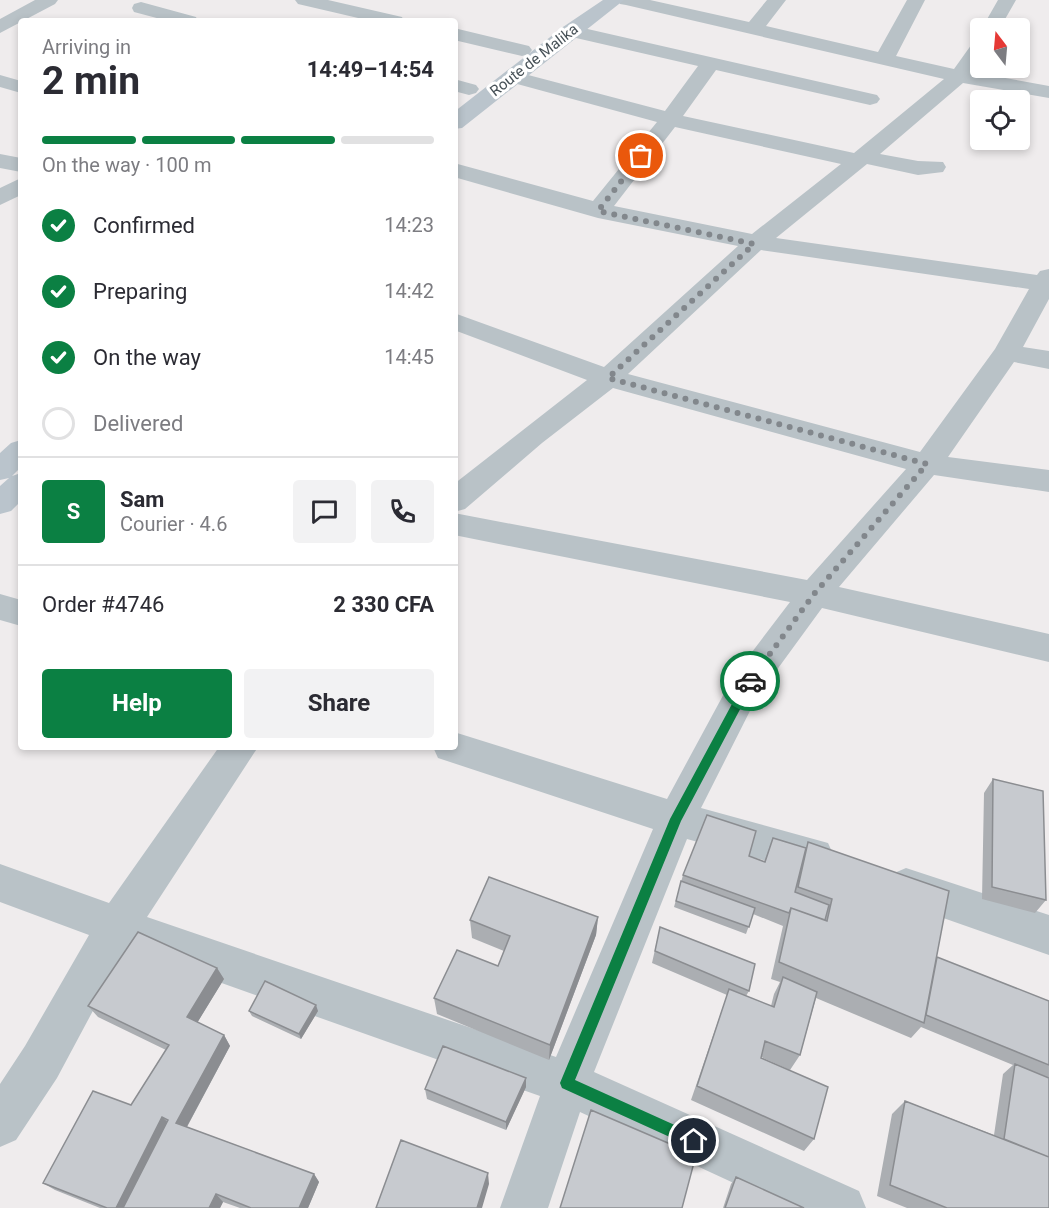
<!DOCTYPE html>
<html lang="en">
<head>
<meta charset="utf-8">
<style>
	body { margin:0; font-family:Roboto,sans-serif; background:#f2f2f3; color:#2b2b33; height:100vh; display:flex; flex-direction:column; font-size:22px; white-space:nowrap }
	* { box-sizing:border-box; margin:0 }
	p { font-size:20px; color:#7c7c81 }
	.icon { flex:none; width:33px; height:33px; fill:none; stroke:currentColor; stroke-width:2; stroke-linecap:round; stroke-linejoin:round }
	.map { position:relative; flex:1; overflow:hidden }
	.panel { position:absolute; left:18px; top:18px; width:440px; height:732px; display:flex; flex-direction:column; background:#fff; border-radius:6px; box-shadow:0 3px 9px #0003 }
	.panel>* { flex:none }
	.needle { width:39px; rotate:344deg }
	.tools { position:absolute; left:970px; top:18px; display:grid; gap:12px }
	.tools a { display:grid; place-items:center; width:60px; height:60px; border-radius:6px; background:#fff; box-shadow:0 3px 9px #0003; font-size:30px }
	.pin { position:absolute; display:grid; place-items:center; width:51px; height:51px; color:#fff; margin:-26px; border:3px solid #fff; border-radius:50%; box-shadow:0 2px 6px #0007 }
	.courier { position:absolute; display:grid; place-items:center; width:60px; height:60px; margin:-30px; border:4px solid #0b8043; border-radius:50%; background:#fff; color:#222; box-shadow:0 2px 8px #0007 }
	.summary em { font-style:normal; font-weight:700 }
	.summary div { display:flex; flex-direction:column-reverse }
	.summary { display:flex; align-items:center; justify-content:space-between; height:102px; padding:0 24px }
	h1 { font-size:39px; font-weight:700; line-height:45px }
	.bar { display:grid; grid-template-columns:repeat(4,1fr); gap:9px 6px; align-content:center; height:72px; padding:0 24px }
	.bar i { height:8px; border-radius:4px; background:#e1e1e2 }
	.bar .current { background:#0b8043 }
	.bar p { grid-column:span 4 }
	.line { display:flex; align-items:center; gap:15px; padding:0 24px; border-top:2px solid #e1e1e2 }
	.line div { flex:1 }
	.round { display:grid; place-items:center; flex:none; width:63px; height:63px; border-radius:6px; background:#f2f2f3 }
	ol { padding:0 24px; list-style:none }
	li { display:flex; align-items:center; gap:18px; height:66px }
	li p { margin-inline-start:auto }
	li .icon { padding:6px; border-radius:50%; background:#0b8043; color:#fff; stroke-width:4 }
	li:last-child { color:#7c7c81 }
	li i { width:33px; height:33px; border:3px solid #e1e1e2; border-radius:50% }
	.primary-button { display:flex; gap:12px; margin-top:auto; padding:12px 24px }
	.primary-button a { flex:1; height:69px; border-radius:6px; background:#0b8043; color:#fff; font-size:24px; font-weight:700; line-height:69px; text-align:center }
	.primary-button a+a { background:#f2f2f3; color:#2b2b33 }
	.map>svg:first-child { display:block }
</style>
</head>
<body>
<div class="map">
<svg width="1049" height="1208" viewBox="0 0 1049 1208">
	<rect width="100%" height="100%" fill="#efeced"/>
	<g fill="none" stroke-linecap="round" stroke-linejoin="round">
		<!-- street -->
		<path fill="#b9c2c7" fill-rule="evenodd" d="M 35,0 L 58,0 L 55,4 L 0,33 L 0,19 Z
			M 295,0 L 328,0 L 402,17 L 404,21 L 371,21 L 298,4 Z
			M 617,0 L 650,0 L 749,22 L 767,0 L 786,0 L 766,26 L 878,52 L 907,0 L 925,0 L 896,56 L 954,69 L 974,41 L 981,39 L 981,59 L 972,72 L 1049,86 L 1049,98 L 963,83 L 880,154 L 918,161 L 943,162 L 946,167 L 943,172 L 918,175 L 867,164 L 776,238 L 1037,275 L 1040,271 L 1049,269 L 1049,299 L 1023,347 L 1049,351 L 1049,369 L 1014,362 L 948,457 L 1049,470 L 1049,492 L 934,475 L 839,587 L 1049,634 L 1049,662 L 822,608 L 757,697 L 701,808 L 828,843 L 834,856 L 828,869 L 814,874 L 687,839 L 594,1072 L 859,1191 L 866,1208 L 788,1208 L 580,1112 L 548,1208 L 500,1208 L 540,1096 L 126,949 L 57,1078 L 16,1140 L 0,1147 L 0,1084 L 25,1046 L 89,935 L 0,902 L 0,864 L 109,903 L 219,747 L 258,747 L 147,917 L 556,1057 L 653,829 L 438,758 L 433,747 L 454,747 L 454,732 L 667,799 L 733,677 L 790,602 L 454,535 L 454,513 L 807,580 L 906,469 L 613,388 L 542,443 L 465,509 L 454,512 L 454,484 L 587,380 L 454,330 L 454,313 L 604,367 L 738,246 L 598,218 L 454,177 L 454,163 L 593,201 L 657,122 L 506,81 L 503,77 L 506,73 L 513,71 L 665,111 L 698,66 L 563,35 L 561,31 L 563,27 L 570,25 L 877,95 L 880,99 L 877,103 L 870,105 L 716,70 L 683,116 L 854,153 L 944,79 L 626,5 L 620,4 ZM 675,127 L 841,164 L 752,234 L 614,206 ZM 761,250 L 1029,289 L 995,349 L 920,452 L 628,374 Z
			M 998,0 L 1016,0 L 1000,28 L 982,28 Z
			M 141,2 L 196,17 L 198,21 L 168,21 L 134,12 L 132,8 L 134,4 Z
			M 454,28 L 529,46 L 532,50 L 529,54 L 522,56 L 454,40 Z
			M 0,75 L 21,81 L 21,93 L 0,87 Z
			M 454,79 L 476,85 L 479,89 L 476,93 L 469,95 L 454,91 Z
			M 0,154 L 21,158 L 21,172 L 0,168 Z
			M 21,178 L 21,195 L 0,205 L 0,188 Z
			M 0,594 L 21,600 L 21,626 L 0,620 Z
			M 906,868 L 1049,915 L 1049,955 L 892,900 L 886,887 L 892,874 Z"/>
		<!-- secondary -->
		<path fill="#bac4cc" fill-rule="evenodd" d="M 603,0 L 624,0 L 462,128 L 454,129 L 454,112 L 563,27 Z
			M 21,440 L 21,467 L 12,476 L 21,473 L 21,501 L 11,511 L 0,514 L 0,486 L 9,478 L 0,480 L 0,453 L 11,443 Z"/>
	</g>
	<!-- wall -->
	<path fill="#abaeb2" d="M 993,779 L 1046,900 L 1035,913 L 982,899 L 984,793 Z
		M 773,838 L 806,848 L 808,842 L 936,958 L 1049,1001 L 1049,1208 L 907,1208 L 877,1196 L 892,1114 L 905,1101 L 994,1135 L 1003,1074 L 1013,1065 L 921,1027 L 911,1038 L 816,998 L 800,1055 L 790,1070 L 761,1057 L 761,1058 L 814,1139 L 804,1151 L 691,1100 L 727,995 L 652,963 L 660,927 L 749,991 L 746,996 L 771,1006 L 774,994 L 780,982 L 771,979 L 783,926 L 753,914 L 746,934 L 674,907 L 683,875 L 749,856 L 764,862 Z
		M 598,917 L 596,935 L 549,1060 L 437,1014 L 434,998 L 498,966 L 504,951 L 472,938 L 470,920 Z
		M 217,968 L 224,979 L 197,1023 L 224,1035 L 230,1046 L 187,1127 L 314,1174 L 319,1182 L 308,1208 L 240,1208 L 223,1202 L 220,1208 L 100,1208 L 55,1190 L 43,1183 L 131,1105 L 166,1050 L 98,1017 L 88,1006 Z
		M 249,1011 L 318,1011 L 301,1039 L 252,1016 Z
		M 526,1078 L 526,1087 L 506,1130 L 427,1099 L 425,1089 Z
		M 736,1177 L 804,1208 L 723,1208 L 731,1184 Z"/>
	<!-- shaded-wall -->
	<path fill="#8b8d91" d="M 598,917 L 596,935 L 549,1060 L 550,1045 Z
		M 217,968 L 224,979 L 194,1028 L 187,1017 Z
		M 316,1005 L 318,1011 L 301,1039 L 299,1034 Z
		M 224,1035 L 230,1046 L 184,1132 L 176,1123 Z
		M 526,1078 L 526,1087 L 506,1130 L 506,1122 Z
		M 162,1117 L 171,1125 L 130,1208 L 116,1208 Z
		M 488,1173 L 489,1184 L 482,1208 L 477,1208 Z
		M 314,1174 L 319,1182 L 308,1208 L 299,1208 Z
		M 216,1194 L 223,1202 L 220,1208 L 209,1208 Z"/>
	<!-- building -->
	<path fill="#c7cacf" stroke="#8b8d91" stroke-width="1.5" d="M 993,779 L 1043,791 L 1046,900 L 992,887 Z
		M 707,815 L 756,831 L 749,856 L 765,862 L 773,838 L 806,848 L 795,892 L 829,905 L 825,920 L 791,908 L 789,913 L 683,875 Z
		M 808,842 L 949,891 L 924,1023 L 779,962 L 791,908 L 827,921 L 832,899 L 798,887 Z
		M 489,877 L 598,917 L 550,1045 L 434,998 L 457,950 L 498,966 L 510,936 L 470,920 Z
		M 681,881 L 755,908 L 749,927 L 676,901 Z
		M 660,927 L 755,964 L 749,991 L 655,951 Z
		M 138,932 L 217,968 L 187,1017 L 224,1035 L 176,1123 L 314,1174 L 299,1208 L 251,1208 L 216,1194 L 209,1208 L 123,1208 L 168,1120 L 162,1117 L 116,1208 L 107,1208 L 43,1183 L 93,1091 L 131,1105 L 169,1045 L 88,1006 Z
		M 937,957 L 1049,1001 L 1049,1065 L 926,1015 Z
		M 783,977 L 817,992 L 800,1055 L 765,1041 L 761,1058 L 828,1087 L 814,1139 L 697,1086 L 729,989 L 774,1007 Z
		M 265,981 L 316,1005 L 299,1034 L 249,1011 Z
		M 443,1046 L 526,1078 L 506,1122 L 425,1089 Z
		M 1015,1064 L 1049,1078 L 1049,1157 L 1004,1139 Z
		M 905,1101 L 1049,1157 L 1049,1208 L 947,1208 L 890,1185 Z
		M 591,1110 L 696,1155 L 682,1208 L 560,1208 Z
		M 401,1140 L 488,1173 L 477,1208 L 376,1208 Z
		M 736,1177 L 804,1208 L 725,1208 Z"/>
	<!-- route -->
	<path fill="#0b8043" d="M 750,677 L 755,681 L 681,821 L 575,1080 L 699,1136 L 701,1141 L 699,1146 L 694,1148 L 562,1088 L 560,1083 L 670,819 L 746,678 Z"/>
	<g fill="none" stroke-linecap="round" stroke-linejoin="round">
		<!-- done -->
		<path stroke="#82878c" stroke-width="6" stroke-dasharray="0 10.8" d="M 641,156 L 598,211 L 754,244 L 608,378 L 927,464 L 814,594 L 750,681"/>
	</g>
	<g text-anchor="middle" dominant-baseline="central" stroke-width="6" stroke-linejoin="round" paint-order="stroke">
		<!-- far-street labels -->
		<g font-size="15" fill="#475157" stroke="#fff">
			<text transform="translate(534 60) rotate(-38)">Route de Malika</text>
		</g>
	</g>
</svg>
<div class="tools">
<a><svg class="needle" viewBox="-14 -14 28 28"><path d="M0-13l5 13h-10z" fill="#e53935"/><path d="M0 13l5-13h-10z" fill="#7c7c81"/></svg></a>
<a><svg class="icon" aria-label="locate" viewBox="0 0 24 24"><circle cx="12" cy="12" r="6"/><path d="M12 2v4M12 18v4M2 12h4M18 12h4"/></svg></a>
</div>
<div class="pin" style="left:641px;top:156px;background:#ea580c"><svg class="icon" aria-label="bag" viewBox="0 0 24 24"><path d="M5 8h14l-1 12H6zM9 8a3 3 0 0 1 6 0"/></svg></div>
<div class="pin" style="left:694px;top:1141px;background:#1f2937"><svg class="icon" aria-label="home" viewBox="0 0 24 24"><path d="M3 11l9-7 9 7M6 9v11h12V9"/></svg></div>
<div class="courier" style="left:750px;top:681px"><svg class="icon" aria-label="car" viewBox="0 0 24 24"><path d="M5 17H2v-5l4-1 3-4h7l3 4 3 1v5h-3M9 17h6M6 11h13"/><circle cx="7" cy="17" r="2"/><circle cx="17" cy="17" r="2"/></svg></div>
<section class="panel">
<div class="summary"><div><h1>2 min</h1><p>Arriving in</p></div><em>14:49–14:54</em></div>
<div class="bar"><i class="current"></i><i class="current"></i><i class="current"></i><i></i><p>On the way · 100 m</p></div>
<ol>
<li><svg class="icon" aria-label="check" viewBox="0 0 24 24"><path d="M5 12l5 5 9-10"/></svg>Confirmed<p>14:23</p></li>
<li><svg class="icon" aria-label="check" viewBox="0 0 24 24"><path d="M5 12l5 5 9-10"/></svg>Preparing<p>14:42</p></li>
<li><svg class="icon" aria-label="check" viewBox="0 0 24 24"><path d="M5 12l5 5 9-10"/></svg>On the way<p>14:45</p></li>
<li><i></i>Delivered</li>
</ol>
<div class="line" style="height:108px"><b class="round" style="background:#0b8043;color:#fff">S</b><div><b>Sam</b><p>Courier · 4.6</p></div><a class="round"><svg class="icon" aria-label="chat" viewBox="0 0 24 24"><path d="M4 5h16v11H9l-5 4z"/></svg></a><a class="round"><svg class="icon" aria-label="phone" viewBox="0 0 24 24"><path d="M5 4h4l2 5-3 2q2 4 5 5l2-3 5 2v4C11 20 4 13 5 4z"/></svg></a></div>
<div class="line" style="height:78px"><div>Order #4746</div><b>2 330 CFA</b></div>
<div class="primary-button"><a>Help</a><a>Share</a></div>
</section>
</div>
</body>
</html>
